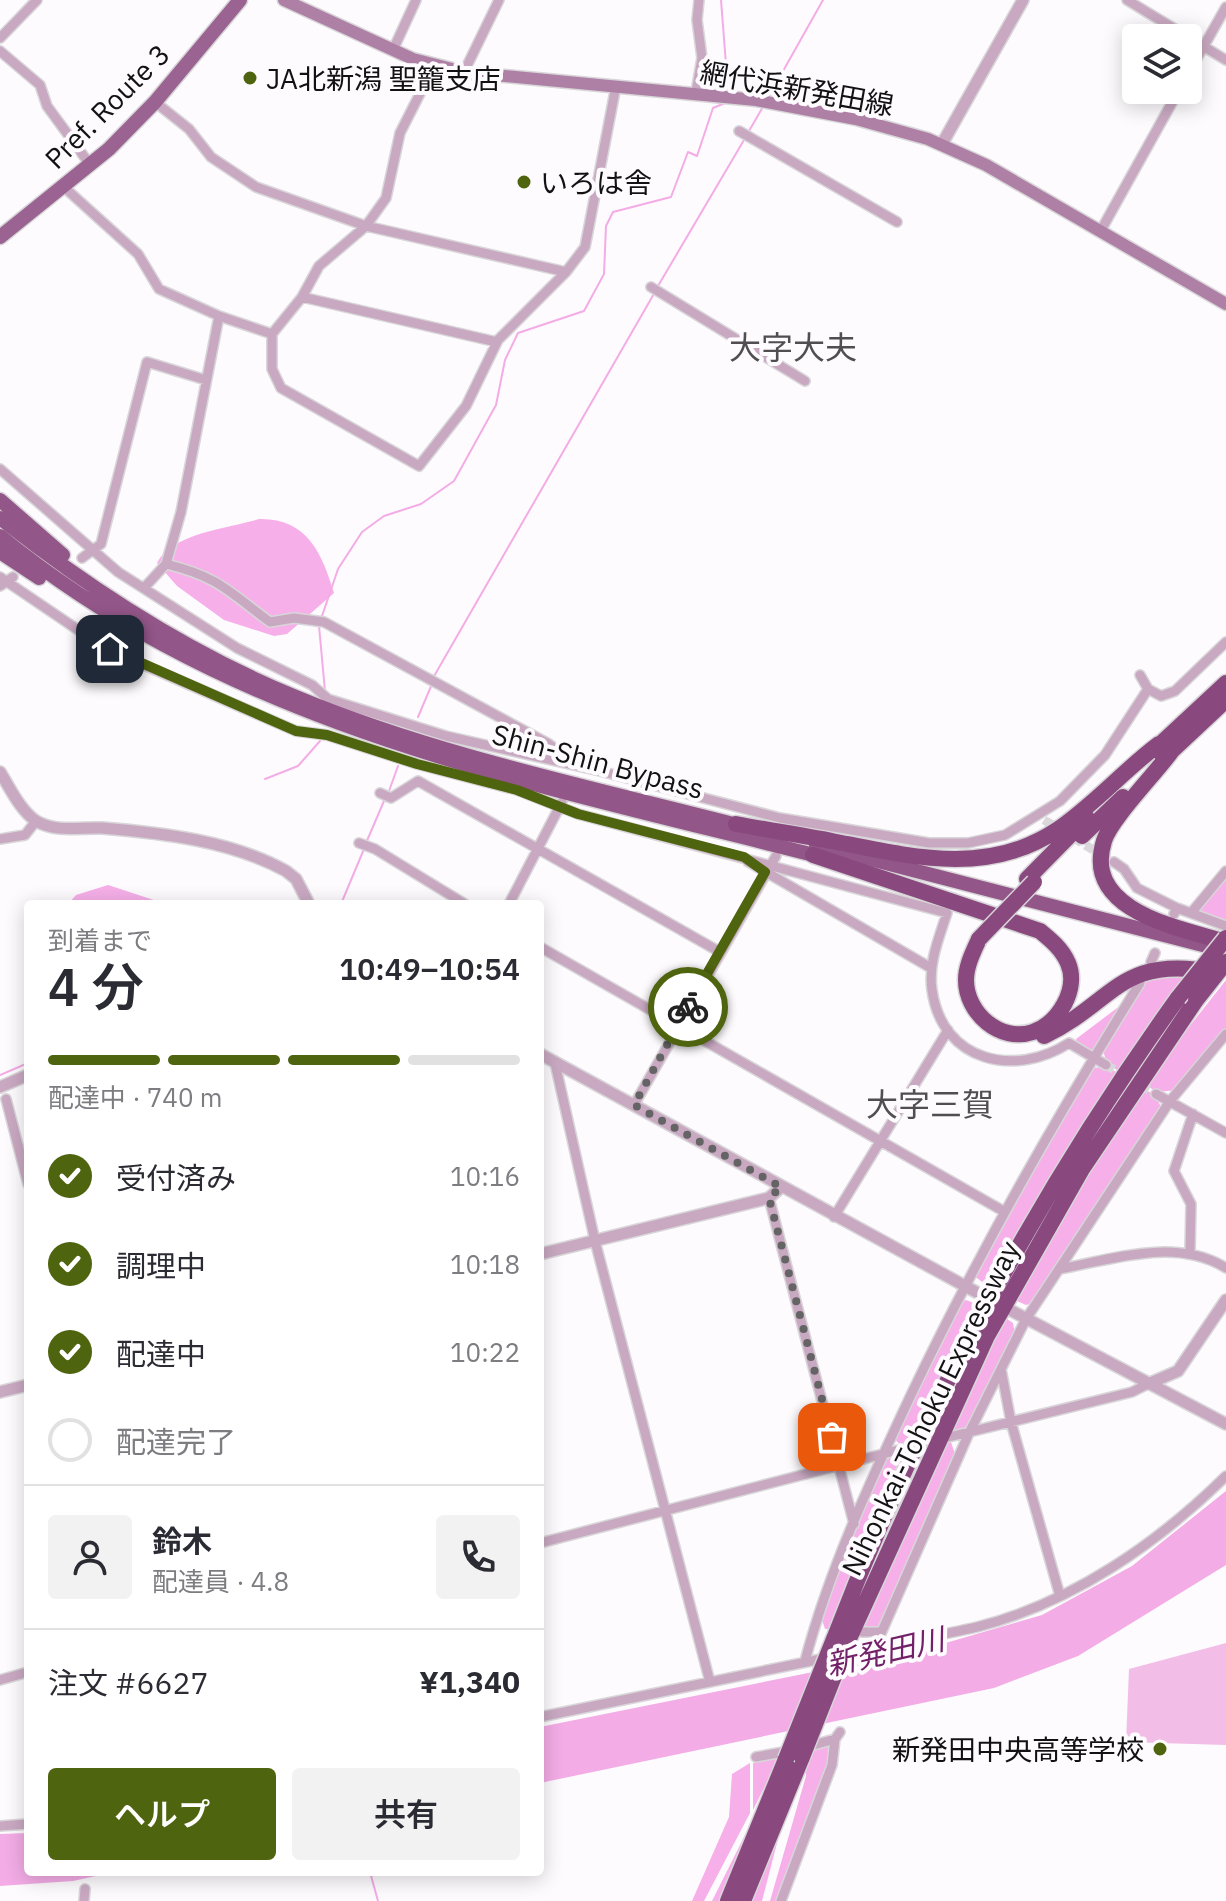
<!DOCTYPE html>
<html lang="ja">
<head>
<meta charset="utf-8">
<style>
	body { margin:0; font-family:"IBM Plex Sans","Noto Sans JP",sans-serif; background:#f2f2f3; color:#2b2b33; height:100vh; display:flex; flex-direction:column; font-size:30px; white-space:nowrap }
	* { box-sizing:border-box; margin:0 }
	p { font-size:26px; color:#7c7c81 }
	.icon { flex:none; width:44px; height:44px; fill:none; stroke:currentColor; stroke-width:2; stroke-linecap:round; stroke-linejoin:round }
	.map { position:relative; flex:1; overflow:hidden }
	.side { position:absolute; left:24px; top:900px; width:520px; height:976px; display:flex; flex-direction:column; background:#fff; border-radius:8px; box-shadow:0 4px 20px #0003 }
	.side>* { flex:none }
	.buttons { position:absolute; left:1122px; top:24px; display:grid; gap:16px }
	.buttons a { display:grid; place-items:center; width:80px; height:80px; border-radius:8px; background:#fff; box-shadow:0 4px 20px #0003; font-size:40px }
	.pin { position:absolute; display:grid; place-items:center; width:68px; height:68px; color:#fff; margin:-34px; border-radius:16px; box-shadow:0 4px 12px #0006 }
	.courier { position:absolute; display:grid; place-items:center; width:80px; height:80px; margin:-40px; border:6px solid #4f640e; border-radius:50%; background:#fff; color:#222; box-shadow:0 2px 10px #0007 }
	.overview em { font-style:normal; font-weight:600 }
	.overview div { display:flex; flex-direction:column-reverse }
	.overview { display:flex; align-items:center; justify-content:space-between; height:136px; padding:0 24px }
	h1 { font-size:52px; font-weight:600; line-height:60px }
	.bar { display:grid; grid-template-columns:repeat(4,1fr); gap:12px 8px; align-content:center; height:96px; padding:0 24px }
	.bar i { height:10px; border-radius:6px; background:#e1e1e2 }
	.bar .current { background:#4f640e }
	.bar p { grid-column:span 4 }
	.line { display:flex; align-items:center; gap:20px; padding:0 24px; border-top:2px solid #e1e1e2 }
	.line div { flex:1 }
	.round { display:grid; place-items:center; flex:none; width:84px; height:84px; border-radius:8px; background:#f2f2f3 }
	ol { padding:0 24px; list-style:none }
	li { display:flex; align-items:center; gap:24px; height:88px }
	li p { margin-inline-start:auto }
	li .icon { padding:8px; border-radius:50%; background:#4f640e; color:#fff; stroke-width:4 }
	li:last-child { color:#7c7c81 }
	li i { width:44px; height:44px; border:4px solid #e1e1e2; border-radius:50% }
	.cta { display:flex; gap:16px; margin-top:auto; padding:16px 24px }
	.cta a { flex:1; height:92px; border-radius:8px; background:#4f640e; color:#fff; font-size:32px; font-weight:600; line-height:92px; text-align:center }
	.cta a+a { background:#f2f2f3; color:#2b2b33 }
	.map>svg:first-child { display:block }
</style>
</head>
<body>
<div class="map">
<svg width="1226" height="1901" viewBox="0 0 1226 1901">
	<rect width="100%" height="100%" fill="#fdfbfd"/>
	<!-- green -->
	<path fill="#f2bee8" d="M 1226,1643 L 1226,1745 L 1126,1742 L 1129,1669 Z"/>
	<!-- forest -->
	<path fill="#f6afe9" d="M 259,519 C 307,518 322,553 334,593 L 287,634 L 274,636 L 224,620 L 177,586 L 157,563 C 171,533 230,528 259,519 Z
		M 1226,875 L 1226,920 L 1200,911 Z
		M 108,885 L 166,904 L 68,904 L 76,895 Z
		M 1189,973 L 1119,1071 L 1107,1064 L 1102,1047 L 1147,976 Z
		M 1226,980 L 1226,1031 L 1178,1090 L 1157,1092 L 1144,1084 Z
		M 1121,1005 L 1094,1052 L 1078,1045 L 1076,1039 Z
		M 1107,1067 L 1118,1073 L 988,1286 L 974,1276 L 1089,1068 Z
		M 1142,1088 L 1155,1095 L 1162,1109 L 1032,1303 L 1026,1305 L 1015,1300 L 1075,1190 Z
		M 966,1300 L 979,1305 L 909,1446 L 901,1446 L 894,1438 L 961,1302 Z
		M 1004,1317 L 1013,1323 L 1015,1334 L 965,1431 L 944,1438 Z
		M 950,1439 L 956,1457 L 876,1631 L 862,1629 L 940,1446 Z
		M 907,1451 L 830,1629 L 825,1629 L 820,1614 L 885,1460 Z
		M 828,1744 L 829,1766 L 778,1901 L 770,1901 L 806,1776 L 805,1763 L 812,1749 Z
		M 780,1756 L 753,1810 L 753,1763 Z
		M 750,1763 L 750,1813 L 704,1901 L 692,1901 L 729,1817 L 732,1774 Z
		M 782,1824 L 762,1901 L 752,1901 Z
		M 748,1831 L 720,1901 L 712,1901 L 746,1833 Z"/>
	<!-- water -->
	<path fill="#f3ace6" d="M 1226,1491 L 1226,1565 L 1078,1656 L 994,1688 L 540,1783 L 540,1727 L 918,1651 L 1042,1615 L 1132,1566 Z
		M 28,1833 L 28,1872 L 114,1872 L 73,1881 L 0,1886 L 0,1834 Z"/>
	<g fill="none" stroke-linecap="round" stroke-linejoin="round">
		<!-- stream -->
		<path stroke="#f3ace6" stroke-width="2" d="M 721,0 L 728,90
			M 17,14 L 30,0
			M 769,96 L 823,0
			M 749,131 L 764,105
			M 658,286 L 744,140
			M 322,616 L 338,569 L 362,532 L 384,516 L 421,504 L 454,481 L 496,405 L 505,360 L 518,333 L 584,311 L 604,274 L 606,226 L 613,212 L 671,197 L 688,152 L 697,156 L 713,108 L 725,103
			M 319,626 L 325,691
			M 433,678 L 655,292
			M 418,717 L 432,684
			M 265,779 L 298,766 L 320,741
			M 389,791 L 398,766
			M 366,843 L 384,801
			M 341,904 L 364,849
			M 0,1075 L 28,1063
			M 370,1872 L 378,1901"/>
		<!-- minor-tunnel -->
		<path stroke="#dad8da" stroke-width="9" stroke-dasharray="9 4.5" stroke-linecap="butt" d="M 1044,820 L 1062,831
			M 1074,838 L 1103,856
			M 1106,1065 L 1156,1094"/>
		<defs>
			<path id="minor" d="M 1127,0 L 1226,60
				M 0,38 L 37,0
				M 393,50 L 416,0
				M 0,51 L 40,85 L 47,106 L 91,166
				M 434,66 L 400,133 L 386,198 L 366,226 L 319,266 L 302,297 L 272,334 L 272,369 L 281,388 L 419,466 L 466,406 L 498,340 L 566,272 L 585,247 L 616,86
				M 464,72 L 499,0
				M 1188,74 L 1226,7
				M 696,92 L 702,58 L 697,20 L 699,0
				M 155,102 L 189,129 L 211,157 L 256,187 L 366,226 L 566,272
				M 739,131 L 897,222
				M 65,188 L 138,254 L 159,289 L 219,316 L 272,334
				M 1100,232 L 1179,90
				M 651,287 L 805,381
				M 302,297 L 497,342
				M 0,469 L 118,572 L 237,648 L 312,685 L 328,699 L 446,736 L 600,771 L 780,818 L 929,843 L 968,843 L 1005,835 L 1060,801 L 1105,755 L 1148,689
				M 82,558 L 101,544 L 147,362 L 206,380
				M 166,564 C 219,577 228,591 270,622 L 294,618 L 324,622 L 549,744 L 578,766
				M 0,577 L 90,638 L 130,659 L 296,731 L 327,735 L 417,764 L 517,790 L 578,814 L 947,913 C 939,938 928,963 932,990 C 942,1062 1015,1078 1069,1043 L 1106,1065
				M 0,586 L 13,577
				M 144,588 L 166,564 L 181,512 L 219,316
				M 1140,675 L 1148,689 L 1161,696 L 1175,691 L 1226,642
				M 380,793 L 391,798 L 418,781 L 720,952
				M 0,839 L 25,835 L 36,821
				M 359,843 L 375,849 L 465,904
				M 747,861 L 931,968
				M 1114,862 L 1124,869 L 1137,888 L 1177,908
				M 509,904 L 562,802
				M 1191,913 L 1226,871
				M 1174,914 L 1177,908 L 1226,926
				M 540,947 L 1005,1212
				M 1151,962 L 1155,953
				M 555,1063 L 595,1241 L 710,1682
				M 1156,1094 L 1226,1133
				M 6,1099 L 28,1184
				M 634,1105 L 776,856
				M 769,1198 L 854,1524
				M 834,1217 L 948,1030
				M 1190,1252 L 1191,1204 L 1174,1171 L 1193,1114
				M 1060,1269 C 1114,1259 1176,1237 1226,1268
				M 1001,1369 L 1011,1422 L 1060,1596
				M 949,1437 L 1132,1392 L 1148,1384
				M 540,1543 L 906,1448
				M 862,1632 L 881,1632
				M 875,1647 C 909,1640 943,1635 977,1627 C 1072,1603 1158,1543 1226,1476
				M 841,1655 L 875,1647 L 969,1433 L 1026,1319 L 1170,1101 L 1226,1034
				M 805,1661 C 829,1570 870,1482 910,1397 C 978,1254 1056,1117 1140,983
				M 0,1680 L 28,1672
				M 540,1717 L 826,1658
				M 803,1748 L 835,1739
				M 756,1757 L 789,1751
				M 0,1826 L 28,1824
				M 84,1901 L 85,1889
				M 781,1901 L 832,1765 L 835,1739 L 840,1732"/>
			<path id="tertiary" d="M 942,144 L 1023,0
				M 0,772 C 10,788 20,810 36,821 C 57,833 80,827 102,828 C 163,833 232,841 286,871 L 296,879 L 309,904
				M 540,1054 L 976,1292
				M 0,1087 L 28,1075
				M 540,1254 L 769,1198 L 781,1187
				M 1012,1311 L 1226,1424
				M 1148,1384 L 1178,1371 L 1226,1300
				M 0,1392 L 28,1385"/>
			<path id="secondary" d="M 284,0 L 413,59 L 464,72 L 756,100 L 856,119 L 928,139 L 986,165 L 1226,304"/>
			<path id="primary" d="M 0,237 L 109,149 L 155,102 L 240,0"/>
			<path id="trunk" d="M 0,500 L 63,555
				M 0,518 C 91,590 188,653 296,697 C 439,756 595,788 745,827
				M 0,536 C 238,730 533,783 822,857
				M 0,552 L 39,578
				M 816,845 L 1226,951"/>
			<path id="motorway" d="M 1154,750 L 1226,683
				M 1171,752 C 1155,774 1110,820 1104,841 C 1082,911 1179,928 1226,942
				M 1163,759 L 1226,700
				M 736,824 C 768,830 800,835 832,841 C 908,856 987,877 1057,830 C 1094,805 1123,771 1159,744
				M 1082,836 L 1123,797
				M 813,855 L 1040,931 C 1051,940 1062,949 1068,963 C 1079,989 1059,1023 1033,1032 C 1000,1043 966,1013 966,980 C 966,966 973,952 979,939
				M 1027,879 L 1087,818
				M 1044,1036 C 1115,1002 1119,955 1213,972
				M 834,1639 C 921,1413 1036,1195 1178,998
				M 848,1641 L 987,1336 L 1082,1169 L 1196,1000
				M 728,1901 L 786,1759
				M 743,1901 L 802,1757"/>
		</defs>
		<!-- minor casing -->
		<use href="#minor" stroke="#d8d6d8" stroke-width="12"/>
		<!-- tertiary casing -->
		<use href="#tertiary" stroke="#d8d6d8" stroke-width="14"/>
		<!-- secondary casing -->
		<use href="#secondary" stroke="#d8d6d8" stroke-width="15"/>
		<!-- primary casing -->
		<use href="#primary" stroke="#d8d6d8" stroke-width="17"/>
		<!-- trunk casing -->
		<use href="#trunk" stroke="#d8d6d8" stroke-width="17"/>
		<!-- motorway casing -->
		<use href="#motorway" stroke="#d8d6d8" stroke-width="19"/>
		<!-- minor -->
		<use href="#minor" stroke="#c9a9c2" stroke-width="9"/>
		<!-- tertiary -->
		<use href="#tertiary" stroke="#c9a9c2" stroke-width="11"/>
		<!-- secondary -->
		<use href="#secondary" stroke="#ae80a6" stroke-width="12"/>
		<!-- primary -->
		<use href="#primary" stroke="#9a6391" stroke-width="14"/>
		<!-- trunk -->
		<use href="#trunk" stroke="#925688" stroke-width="14"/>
		<!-- motorway -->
		<use href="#motorway" stroke="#89497f" stroke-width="16"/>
		<defs>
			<path id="motorway-bridge" d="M 979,939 L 1034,882
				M 1178,998 L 1226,938
				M 1196,1000 L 1226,962
				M 802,1757 L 848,1641
				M 786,1759 L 834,1639"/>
		</defs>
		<!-- motorway-bridge casing -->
		<use href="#motorway-bridge" stroke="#d8d6d8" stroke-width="19" stroke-linecap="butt"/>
		<!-- motorway-bridge -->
		<use href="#motorway-bridge" stroke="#89497f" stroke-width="16"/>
	</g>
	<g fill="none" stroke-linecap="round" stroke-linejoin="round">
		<!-- done -->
		<path stroke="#656465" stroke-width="8" stroke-dasharray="0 14.4" d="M 688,1007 L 634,1105 L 781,1187 L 769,1198 L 832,1437"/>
		<!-- route -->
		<path stroke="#4f640e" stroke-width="10" d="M 110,649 L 296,731 L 327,735 L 417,764 L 517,790 L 578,814 L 744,857 L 765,872 L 688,1007"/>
	</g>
	<!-- markers -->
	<g fill="#4f640e" stroke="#fdfbfd" stroke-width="3">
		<circle cx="250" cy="78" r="8"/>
		<circle cx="524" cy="182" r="8"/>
		<circle cx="1160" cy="1749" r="8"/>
	</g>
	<g text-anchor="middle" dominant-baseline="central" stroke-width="8" stroke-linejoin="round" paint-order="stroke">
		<!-- poi labels -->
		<g font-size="28" fill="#131213" stroke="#fdfbfd" text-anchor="start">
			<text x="266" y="78">JA北新潟 聖籠支店</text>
			<text x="540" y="182">いろは舎</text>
			<text x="1144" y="1749" text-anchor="end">新発田中央高等学校</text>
		</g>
		<!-- street labels -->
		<g font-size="28" fill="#131213" stroke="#fdfbfd">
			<text transform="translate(797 88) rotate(10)">網代浜新発田線</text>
			<text transform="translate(107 106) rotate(-45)">Pref. Route 3</text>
			<text transform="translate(598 761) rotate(15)">Shin-Shin Bypass</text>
			<text transform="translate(930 1408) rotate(-64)">Nihonkai-Tohoku Expressway</text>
		</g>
		<!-- water labels -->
		<g font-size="30" font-style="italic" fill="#722168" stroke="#fdfbfd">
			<text transform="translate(885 1651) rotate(-13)">新発田川</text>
		</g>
		<!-- quarter labels -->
		<g font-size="32" fill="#504e50" stroke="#fdfbfd">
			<text x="793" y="347">大字大夫</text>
			<text x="930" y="1104">大字三賀</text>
		</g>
	</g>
</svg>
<div class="buttons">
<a><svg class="icon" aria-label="layers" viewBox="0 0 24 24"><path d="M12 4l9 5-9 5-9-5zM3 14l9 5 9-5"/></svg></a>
</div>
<div class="pin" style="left:832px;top:1437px;background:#ea580c"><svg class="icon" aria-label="bag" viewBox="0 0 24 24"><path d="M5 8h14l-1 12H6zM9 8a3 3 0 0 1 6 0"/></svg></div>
<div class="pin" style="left:110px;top:649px;background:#1f2937"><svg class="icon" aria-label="home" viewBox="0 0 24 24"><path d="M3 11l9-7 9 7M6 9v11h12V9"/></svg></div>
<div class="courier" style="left:688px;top:1007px"><svg class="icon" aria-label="bike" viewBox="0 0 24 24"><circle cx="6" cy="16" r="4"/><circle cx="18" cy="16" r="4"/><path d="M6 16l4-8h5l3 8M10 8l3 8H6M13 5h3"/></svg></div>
<section class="side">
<div class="overview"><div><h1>4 分</h1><p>到着まで</p></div><em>10:49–10:54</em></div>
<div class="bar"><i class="current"></i><i class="current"></i><i class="current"></i><i></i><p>配達中 · 740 m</p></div>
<ol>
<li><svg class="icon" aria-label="check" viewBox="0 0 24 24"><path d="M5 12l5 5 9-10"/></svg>受付済み<p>10:16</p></li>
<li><svg class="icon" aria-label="check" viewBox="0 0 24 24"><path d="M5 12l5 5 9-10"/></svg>調理中<p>10:18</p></li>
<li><svg class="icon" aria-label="check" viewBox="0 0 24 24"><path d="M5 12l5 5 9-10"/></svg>配達中<p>10:22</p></li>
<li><i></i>配達完了</li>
</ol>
<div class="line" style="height:144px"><a class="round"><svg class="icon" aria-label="person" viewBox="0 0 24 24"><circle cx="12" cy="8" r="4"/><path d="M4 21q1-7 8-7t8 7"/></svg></a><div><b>鈴木</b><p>配達員 · 4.8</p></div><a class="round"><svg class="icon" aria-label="phone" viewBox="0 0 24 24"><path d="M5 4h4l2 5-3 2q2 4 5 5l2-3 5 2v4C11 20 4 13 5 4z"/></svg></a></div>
<div class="line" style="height:104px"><div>注文 #6627</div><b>¥1,340</b></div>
<div class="cta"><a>ヘルプ</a><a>共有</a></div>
</section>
</div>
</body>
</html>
